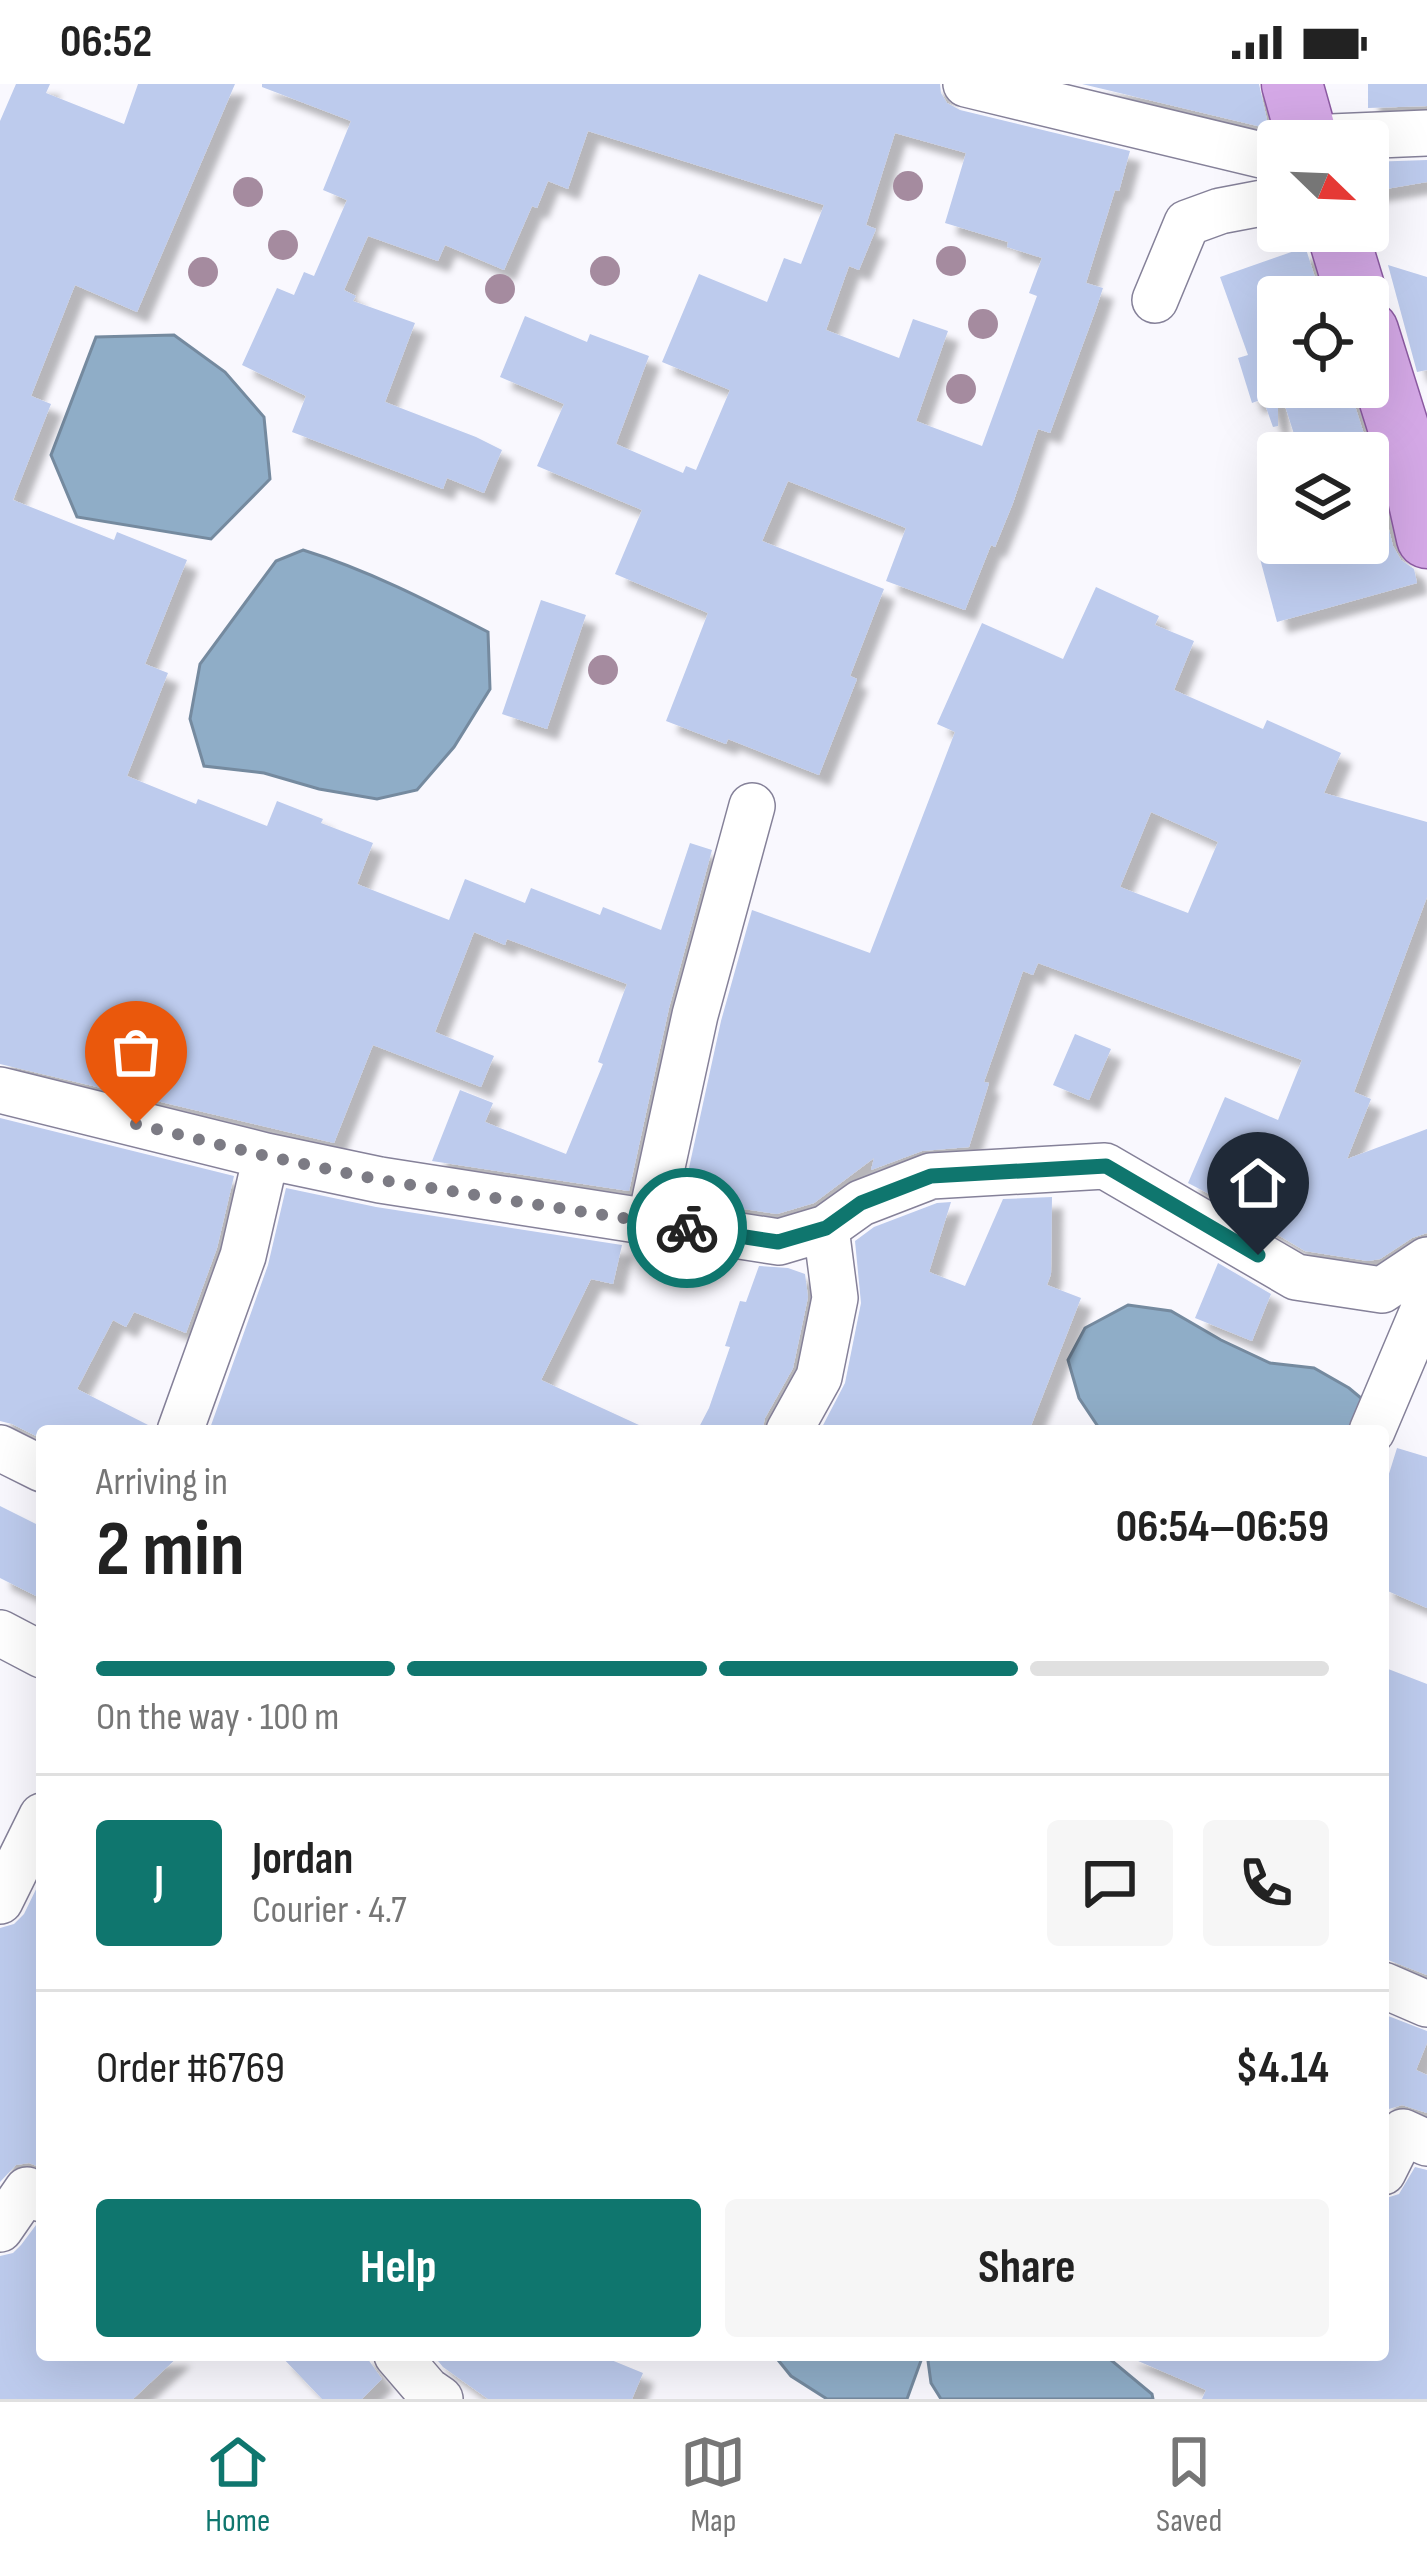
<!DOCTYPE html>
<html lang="en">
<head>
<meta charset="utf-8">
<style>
	body { margin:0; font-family:"Sofia Sans Condensed",sans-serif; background:#f6f6f6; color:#222; height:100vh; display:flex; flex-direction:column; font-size:45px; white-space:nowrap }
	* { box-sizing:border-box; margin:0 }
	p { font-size:39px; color:#767676 }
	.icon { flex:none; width:66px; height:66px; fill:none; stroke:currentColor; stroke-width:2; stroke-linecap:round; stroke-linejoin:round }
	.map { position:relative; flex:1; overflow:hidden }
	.panel { position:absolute; left:36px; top:1341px; width:1353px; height:936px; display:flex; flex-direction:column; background:#fff; border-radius:12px; box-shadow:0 12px 48px #0002 }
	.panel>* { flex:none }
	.needle { width:78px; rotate:113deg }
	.fabs { position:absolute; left:1257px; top:36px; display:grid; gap:24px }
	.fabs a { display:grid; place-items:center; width:132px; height:132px; border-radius:12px; background:#fff; box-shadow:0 12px 48px #0002; font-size:60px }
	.pin { position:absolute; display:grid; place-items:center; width:102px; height:102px; color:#fff; margin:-123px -51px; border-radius:50% 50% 50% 0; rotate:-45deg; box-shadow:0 0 12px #0007 }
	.pin .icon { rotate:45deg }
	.courier { position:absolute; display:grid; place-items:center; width:120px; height:120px; margin:-60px; border:9px solid #0f766e; border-radius:50%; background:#fff; color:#222; box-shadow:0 3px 15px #0007 }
	.overview em { font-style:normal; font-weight:700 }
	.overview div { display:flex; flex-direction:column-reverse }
	.overview { display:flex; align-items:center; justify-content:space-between; height:204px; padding:0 60px }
	h1 { font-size:78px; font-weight:700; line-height:90px }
	.bar { display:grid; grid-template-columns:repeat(4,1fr); gap:18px 12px; align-content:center; height:144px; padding:0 60px }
	.bar i { height:15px; border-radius:9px; background:#e0e0e0 }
	.bar .active { background:#0f766e }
	.bar p { grid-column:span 4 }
	.line { display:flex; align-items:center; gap:30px; padding:0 60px; border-top:3px solid #e0e0e0 }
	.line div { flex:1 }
	.round { display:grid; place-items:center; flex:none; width:126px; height:126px; border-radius:12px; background:#f6f6f6 }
	.primary-button { display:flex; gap:24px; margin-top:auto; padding:24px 60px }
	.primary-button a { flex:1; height:138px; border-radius:12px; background:#0f766e; color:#fff; font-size:48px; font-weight:700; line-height:138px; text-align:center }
	.primary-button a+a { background:#f6f6f6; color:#222 }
	.status { display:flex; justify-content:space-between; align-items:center; height:84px; padding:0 60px; background:#fff; direction:ltr }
	.status svg { height:33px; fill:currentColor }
	.tab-bar { display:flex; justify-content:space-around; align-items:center; height:168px; border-top:3px solid #e0e0e0; background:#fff; font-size:33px; color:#767676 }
	.tab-bar a { display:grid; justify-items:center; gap:6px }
	.tab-bar .active { color:#0f766e }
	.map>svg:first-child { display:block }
</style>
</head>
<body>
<div class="status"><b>06:52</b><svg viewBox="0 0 49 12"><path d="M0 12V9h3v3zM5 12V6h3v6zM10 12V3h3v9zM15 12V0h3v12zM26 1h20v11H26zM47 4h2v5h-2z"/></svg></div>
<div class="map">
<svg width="1427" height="2315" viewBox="0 0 1427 2315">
	<defs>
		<filter id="shadow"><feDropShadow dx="11" dy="11" stdDeviation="3" flood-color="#0004"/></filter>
	</defs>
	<rect width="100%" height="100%" fill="#f9f8fe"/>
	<!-- water -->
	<path fill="#8fadc7" stroke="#758a9f" stroke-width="3" d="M 174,251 L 225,288 L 264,333 L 270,395 L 211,455 L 77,433 L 51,371 L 96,253 Z
		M 303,466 C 368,486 428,517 488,548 L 490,605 L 454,663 L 417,706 L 377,715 L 319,705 L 264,689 L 204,682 L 190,635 L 200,580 L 276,477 Z
		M 1128,1221 L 1171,1227 L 1221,1256 L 1270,1279 L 1314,1284 L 1349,1304 L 1373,1324 L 1362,1347 L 1101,1347 L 1079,1314 L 1068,1276 L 1085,1244 Z
		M 774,2271 L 923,2271 L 907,2315 L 827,2315 L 791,2292 Z
		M 933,2271 L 1105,2271 L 1152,2310 L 1153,2315 L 941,2315 L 931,2299 L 928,2277 Z"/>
	<!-- building -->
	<path fill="#bdcbed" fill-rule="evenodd" filter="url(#shadow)" d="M 16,0 L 50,0 L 46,9 L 124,40 L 138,0 L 235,0 L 137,228 L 75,201 L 31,312 L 51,320 L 13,416 L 114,456 L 117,448 L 187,476 L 145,580 L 168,589 L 127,692 L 196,720 L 198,715 L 267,742 L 277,717 L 323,735 L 321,739 L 373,759 L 357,800 L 449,836 L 465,795 L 525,819 L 531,804 L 600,831 L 603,823 L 661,846 L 690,759 L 712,766 L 669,924 L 629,1107 L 432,1077 L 460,1006 L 493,1019 L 485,1038 L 566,1070 L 603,980 L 598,978 L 627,900 L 507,855 L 505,861 L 474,848 L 435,948 L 494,972 L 481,1003 L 373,961 L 334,1059 L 0,980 L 0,37 Z
		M 262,0 L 940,0 L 941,9 L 947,19 L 960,26 L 1130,67 L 1119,107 L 1115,106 L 1086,199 L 1103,204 L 1096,225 L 1050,349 L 1038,345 L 1013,419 L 995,463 L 991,461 L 965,526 L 886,497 L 906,444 L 788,397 L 762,457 L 884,505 L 850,592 L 857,595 L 819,691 L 728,655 L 726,660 L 666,637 L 708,529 L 615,490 L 642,426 L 537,382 L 564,320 L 500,293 L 525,232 L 587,258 L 590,250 L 649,272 L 616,360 L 683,389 L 686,382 L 696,386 L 730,306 L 662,278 L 699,190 L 767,218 L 784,174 L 801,180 L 824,121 L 588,47 L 568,105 L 548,97 L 537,124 L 532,122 L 504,186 L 445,161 L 438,177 L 368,152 L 344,206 L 356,212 L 353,217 L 415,239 L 385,318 L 476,353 L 502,366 L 484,409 L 447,394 L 443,405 L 292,348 L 306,312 L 242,281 L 277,204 L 294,211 L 304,188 L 314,192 L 347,116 L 323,106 L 351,37 L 262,3 ZM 895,49 L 966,69 L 945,139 L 1008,158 L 1007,163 L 1042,174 L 1029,209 L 1037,212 L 982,362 L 916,337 L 948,247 L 913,235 L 899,274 L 826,246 L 849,182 L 859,186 L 876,145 L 866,141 Z
		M 1082,0 L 1259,0 L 1269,45 L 1266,44 Z
		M 1368,0 L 1427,0 L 1427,22 L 1368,24 Z
		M 1427,76 L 1427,98 L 1368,108 L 1368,78 Z
		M 1300,165 L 1306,165 L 1321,213 L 1278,213 L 1278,342 L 1273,343 L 1263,315 L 1252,319 L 1238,274 L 1248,271 L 1220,193 Z
		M 1388,181 L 1427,193 L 1427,286 L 1417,288 Z
		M 1279,303 L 1349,303 L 1370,369 L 1300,369 Z
		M 1371,372 L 1393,462 L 1401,476 L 1414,485 L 1417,499 L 1277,538 L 1259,471 L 1302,459 L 1368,459 L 1368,373 Z
		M 1096,503 L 1159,532 L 1155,541 L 1194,557 L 1174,606 L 1263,645 L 1267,636 L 1341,669 L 1324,709 L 1427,738 L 1427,813 L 1354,1008 L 1371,1015 L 1347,1075 L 1427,1045 L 1427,1149 L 1412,1154 L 1380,1175 L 1368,1177 L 1305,1167 L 1239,1128 L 1240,1126 L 1188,1099 L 1225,1013 L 1278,1036 L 1302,976 L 1038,879 L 1033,891 L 1023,887 L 984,998 L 989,999 L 969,1063 L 922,1067 L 871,1086 L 874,1074 L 814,1119 L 777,1130 L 682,1116 L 721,937 L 752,826 L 870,869 L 955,648 L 937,640 L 982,539 L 1063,575 ZM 1151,728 L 1218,758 L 1188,829 L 1120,803 Z
		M 541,516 L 586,531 L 547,645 L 502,630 Z
		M 1075,950 L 1111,965 L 1089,1016 L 1053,1001 Z
		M 0,1034 L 234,1092 L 217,1164 L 186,1249 L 134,1228 L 126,1243 L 113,1236 L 77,1305 L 154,1344 L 154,1347 L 42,1347 L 42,1355 L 12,1340 L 0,1337 Z
		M 286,1104 L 376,1123 L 622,1161 L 613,1200 L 591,1195 L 541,1296 L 652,1347 L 209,1347 L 268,1181 Z
		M 1052,1113 L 1051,1190 L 1047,1201 L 1081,1214 L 1029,1347 L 820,1347 L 845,1299 L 861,1219 L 855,1157 L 874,1143 L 937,1119 L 951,1118 L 929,1188 L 965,1202 L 1003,1115 Z
		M 1218,1179 L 1271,1210 L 1252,1257 L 1195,1234 Z
		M 759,1182 L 788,1184 L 805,1190 L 808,1213 L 793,1284 L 765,1334 L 762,1347 L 697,1347 L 709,1324 L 730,1263 L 725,1262 L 740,1217 L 746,1218 Z
		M 1397,1364 L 1427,1373 L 1427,1524 L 1383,1505 L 1383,1409 Z
		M 0,1422 L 42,1443 L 42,1515 L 0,1494 Z
		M 1383,1583 L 1427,1600 L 1427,1891 L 1383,1874 Z
		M 42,1793 L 42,2084 L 29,2079 L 16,2081 L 0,2098 L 0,1844 L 14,1840 L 24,1830 Z
		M 1383,1930 L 1427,1947 L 1427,1959 L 1416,1986 L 1427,1991 L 1427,2029 L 1402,2021 L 1389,2025 L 1383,2031 Z
		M 1415,2083 L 1427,2086 L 1427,2315 L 1202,2315 L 1206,2306 L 1124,2271 L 1383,2271 L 1383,2115 L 1399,2110 Z
		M 36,2141 L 42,2142 L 42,2271 L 180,2271 L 133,2315 L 0,2315 L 0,2172 L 13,2169 L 21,2161 Z
		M 280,2271 L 365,2271 L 382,2295 L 362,2315 L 322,2315 Z
		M 433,2271 L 599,2271 L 643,2289 L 632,2315 L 488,2315 L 443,2283 Z"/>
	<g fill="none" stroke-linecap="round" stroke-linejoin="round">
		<defs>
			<path id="minor" d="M 966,0 L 1278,75
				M 1307,54 L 1427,49
				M 1155,216 L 1187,139 L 1220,127 L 1278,116
				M 0,1006 L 266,1072 L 380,1096 L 779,1158 L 826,1144 L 861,1119 L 931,1092 L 1105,1082 L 1296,1193 L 1382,1206 L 1427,1176
				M 650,1138 L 695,931 L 752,722
				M 180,1347 L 243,1172 L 266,1072
				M 789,1347 L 819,1293 L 835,1214 L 826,1144
				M 1372,1347 L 1427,1217
				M 0,1364 L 42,1385
				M 0,1549 L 42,1571
				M 0,1817 L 42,1732
				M 1383,1901 L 1427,1920
				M 1383,2088 L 1403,2048 L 1427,2059
				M 0,2145 L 27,2106 L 42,2115
				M 397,2271 L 427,2306 L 440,2315"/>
			<path id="major" d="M 1292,0 L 1308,57
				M 1337,147 L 1357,213
				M 1368,247 L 1412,387 L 1427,454"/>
		</defs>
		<!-- minor casing -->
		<use href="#minor" stroke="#858199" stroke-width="48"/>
		<!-- major casing -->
		<use href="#major" stroke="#8c5ba2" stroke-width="63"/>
		<!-- minor -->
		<use href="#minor" stroke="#fff" stroke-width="45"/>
		<!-- major -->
		<use href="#major" stroke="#d4a8e6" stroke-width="60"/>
	</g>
	<!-- trees -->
	<g fill="#a58b9f">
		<circle cx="908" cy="102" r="15"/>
		<circle cx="248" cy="108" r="15"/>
		<circle cx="283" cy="161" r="15"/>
		<circle cx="951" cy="177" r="15"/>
		<circle cx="605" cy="187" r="15"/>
		<circle cx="203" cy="188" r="15"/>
		<circle cx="500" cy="205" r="15"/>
		<circle cx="983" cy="240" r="15"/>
		<circle cx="961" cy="305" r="15"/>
		<circle cx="603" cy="586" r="15"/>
	</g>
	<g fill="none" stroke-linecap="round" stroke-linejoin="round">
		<!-- done -->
		<path stroke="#7c7b84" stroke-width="12" stroke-dasharray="0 21.6" d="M 136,1040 L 266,1072 L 380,1096 L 687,1144"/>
		<!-- route -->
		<path stroke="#0f766e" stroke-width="15" d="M 687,1144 L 778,1158 L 826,1144 L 861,1119 L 931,1092 L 1106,1082 L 1258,1171"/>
	</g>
</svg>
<div class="fabs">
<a><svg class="needle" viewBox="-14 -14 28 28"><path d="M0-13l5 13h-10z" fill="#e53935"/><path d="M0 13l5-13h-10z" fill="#767676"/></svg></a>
<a><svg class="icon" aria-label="locate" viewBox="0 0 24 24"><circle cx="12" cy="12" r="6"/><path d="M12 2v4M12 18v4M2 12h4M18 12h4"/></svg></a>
<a><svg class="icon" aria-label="layers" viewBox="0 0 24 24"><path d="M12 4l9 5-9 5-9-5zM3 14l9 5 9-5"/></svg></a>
</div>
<div class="pin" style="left:136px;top:1040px;background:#ea580c"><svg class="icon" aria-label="bag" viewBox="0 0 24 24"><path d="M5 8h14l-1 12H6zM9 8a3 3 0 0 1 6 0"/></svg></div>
<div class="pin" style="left:1258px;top:1171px;background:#1f2937"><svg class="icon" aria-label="home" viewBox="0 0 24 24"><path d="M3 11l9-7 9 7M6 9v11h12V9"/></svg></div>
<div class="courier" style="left:687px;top:1144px"><svg class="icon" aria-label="bike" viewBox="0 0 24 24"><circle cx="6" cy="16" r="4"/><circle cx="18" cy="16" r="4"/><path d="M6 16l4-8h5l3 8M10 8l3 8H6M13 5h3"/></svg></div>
<section class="panel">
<div class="overview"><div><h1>2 min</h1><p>Arriving in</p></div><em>06:54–06:59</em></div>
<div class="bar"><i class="active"></i><i class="active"></i><i class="active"></i><i></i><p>On the way · 100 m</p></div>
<div class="line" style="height:216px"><b class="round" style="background:#0f766e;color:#fff">J</b><div><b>Jordan</b><p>Courier · 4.7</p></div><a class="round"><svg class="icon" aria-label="chat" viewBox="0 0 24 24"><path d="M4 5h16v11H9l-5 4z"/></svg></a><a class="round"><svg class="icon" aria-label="phone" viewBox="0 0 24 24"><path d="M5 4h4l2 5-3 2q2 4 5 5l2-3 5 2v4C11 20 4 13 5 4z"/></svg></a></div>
<div class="line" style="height:156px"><div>Order #6769</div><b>$4.14</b></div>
<div class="primary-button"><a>Help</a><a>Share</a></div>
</section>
</div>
<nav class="tab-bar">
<a class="active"><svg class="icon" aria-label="home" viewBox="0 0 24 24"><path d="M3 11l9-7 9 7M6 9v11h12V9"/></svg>Home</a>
<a><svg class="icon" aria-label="map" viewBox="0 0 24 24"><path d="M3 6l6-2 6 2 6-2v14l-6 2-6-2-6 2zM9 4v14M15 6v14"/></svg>Map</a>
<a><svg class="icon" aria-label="saved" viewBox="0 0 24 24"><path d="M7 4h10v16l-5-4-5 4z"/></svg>Saved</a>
</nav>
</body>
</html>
